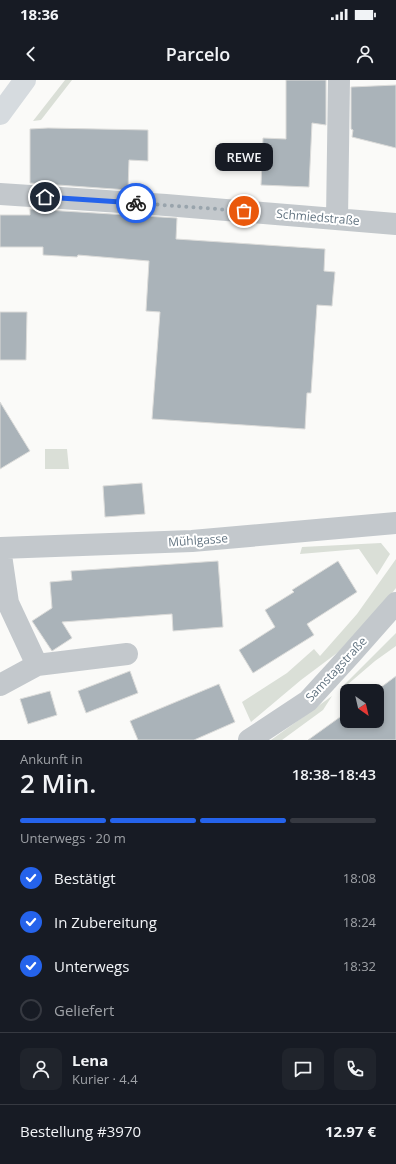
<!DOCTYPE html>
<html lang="de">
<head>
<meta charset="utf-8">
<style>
	body { margin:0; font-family:"Open Sans",sans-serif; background:#20242c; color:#f1f3f6; height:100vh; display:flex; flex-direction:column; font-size:15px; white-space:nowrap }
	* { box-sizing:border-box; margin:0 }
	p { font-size:13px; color:#9ea1a6 }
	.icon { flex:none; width:22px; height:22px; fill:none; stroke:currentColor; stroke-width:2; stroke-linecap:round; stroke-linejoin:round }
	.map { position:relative; height:660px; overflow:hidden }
	.drawer { display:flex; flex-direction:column; background:#171b24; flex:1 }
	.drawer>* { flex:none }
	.needle { width:26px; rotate:146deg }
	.controls { position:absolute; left:340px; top:604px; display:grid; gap:8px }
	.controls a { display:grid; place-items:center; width:44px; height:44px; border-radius:8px; background:#171b24; box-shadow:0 2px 6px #0003; font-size:20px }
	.pin { position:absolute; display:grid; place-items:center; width:34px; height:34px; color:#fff; margin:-17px; border:2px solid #fff; border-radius:50%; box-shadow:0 1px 4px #0007 }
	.courier { position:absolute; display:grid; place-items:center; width:40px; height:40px; margin:-20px; border:3px solid #2563eb; border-radius:50%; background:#fff; color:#222; box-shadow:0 1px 5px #0007 }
	.bubble { position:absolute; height:28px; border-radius:8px; background:#171b24; box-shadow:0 2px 6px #0003; font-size:13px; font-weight:600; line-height:28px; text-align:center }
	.summary em { font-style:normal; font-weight:600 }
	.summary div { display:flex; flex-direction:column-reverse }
	.summary { display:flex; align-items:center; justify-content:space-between; height:68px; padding:0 20px }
	h1 { font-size:26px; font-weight:600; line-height:30px }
	.bar { display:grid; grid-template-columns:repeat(4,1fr); gap:6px 4px; align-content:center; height:48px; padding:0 20px }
	.bar i { height:5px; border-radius:3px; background:#363941 }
	.bar .on { background:#2563eb }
	.bar p { grid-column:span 4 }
	.line { display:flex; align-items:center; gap:10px; padding:0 20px; border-top:1px solid #363941 }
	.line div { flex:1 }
	.round { display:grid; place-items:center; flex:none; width:42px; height:42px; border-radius:8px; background:#20242c }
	ol { padding:0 20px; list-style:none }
	li { display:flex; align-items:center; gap:12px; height:44px }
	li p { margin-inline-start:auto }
	li .icon { padding:4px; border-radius:50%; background:#2563eb; color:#fff; stroke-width:4 }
	li:last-child { color:#9ea1a6 }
	li i { width:22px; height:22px; border:2px solid #363941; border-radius:50% }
	.status { display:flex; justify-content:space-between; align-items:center; height:28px; padding:0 20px; background:#171b24; direction:ltr }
	.status svg { height:11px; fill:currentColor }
	header { display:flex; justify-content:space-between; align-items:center; height:52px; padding:0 20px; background:#171b24; font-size:18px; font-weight:600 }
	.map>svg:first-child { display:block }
</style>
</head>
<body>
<div class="status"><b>18:36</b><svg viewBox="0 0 49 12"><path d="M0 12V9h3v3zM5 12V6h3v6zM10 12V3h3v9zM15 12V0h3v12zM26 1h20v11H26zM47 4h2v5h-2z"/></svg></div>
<header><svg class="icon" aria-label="back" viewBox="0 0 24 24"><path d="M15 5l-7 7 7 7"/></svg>Parcelo<svg class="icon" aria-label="person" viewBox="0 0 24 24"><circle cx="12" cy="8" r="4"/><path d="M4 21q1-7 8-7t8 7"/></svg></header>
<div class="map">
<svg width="396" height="660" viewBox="0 0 396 660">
	<rect width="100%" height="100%" fill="#fafaf8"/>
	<!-- green -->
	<path fill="#dadfd7" d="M 65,0 L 72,0 L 41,40 L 33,41 Z
		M 45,369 L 67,369 L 69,389 L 45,389 Z
		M 381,463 L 390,474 L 377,495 L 359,469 L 300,474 L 302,467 Z
		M 396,479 L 396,508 L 371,540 L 337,573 L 301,600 L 251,642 L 242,622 L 287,593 L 314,569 L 320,576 L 357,534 Z
		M 396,553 L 396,566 L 375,581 L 347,605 L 345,604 Z
		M 332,616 L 323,630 L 282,660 L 271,660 Z"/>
	<!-- building -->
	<path fill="#aab3b9" stroke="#dcdcda" d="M 286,0 L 326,0 L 326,45 L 312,43 L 309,107 L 261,105 L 263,58 L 286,59 Z
		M 396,5 L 396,68 L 352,57 L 353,50 L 351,49 L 351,7 Z
		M 48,48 L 148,50 L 148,81 L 129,80 L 128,110 L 30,103 L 30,49 Z
		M 30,129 L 177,138 L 176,159 L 325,169 L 324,191 L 335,192 L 332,226 L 317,225 L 311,313 L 307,313 L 305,349 L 152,339 L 160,232 L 146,231 L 149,181 L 78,175 L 77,177 L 43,175 L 43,167 L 0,167 L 0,135 L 30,135 Z
		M 0,232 L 27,232 L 26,280 L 0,280 Z
		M 0,322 L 30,371 L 0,389 Z
		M 142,403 L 145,434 L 105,437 L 103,406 Z
		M 218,481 L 223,547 L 173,551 L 172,534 L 62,542 L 72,558 L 52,571 L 32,541 L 52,528 L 50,502 L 72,500 L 71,491 Z
		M 338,481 L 357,512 L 307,544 L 314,555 L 253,593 L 239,570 L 275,547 L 265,530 L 294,512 L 292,510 Z
		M 130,591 L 138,613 L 86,633 L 78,611 Z
		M 396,596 L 396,660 L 308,660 L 347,632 L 347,641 L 377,641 L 377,611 L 376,611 Z
		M 219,604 L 235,642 L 194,660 L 138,660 L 130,641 Z
		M 50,611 L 57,635 L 28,644 L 20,619 Z"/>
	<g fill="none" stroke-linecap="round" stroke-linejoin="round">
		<!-- minor -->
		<path stroke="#c3c8cc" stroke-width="22" d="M 0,114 L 166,125 L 396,144
			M 337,139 L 339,0
			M 37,585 L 127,574
			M 0,605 L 37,585 L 8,523 L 0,468 L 192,461 L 396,443
			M 249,660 L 308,621 L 351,574 L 396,523"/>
		<!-- major -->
		<path stroke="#d6dbdf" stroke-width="22" d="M 0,34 L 25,0"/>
	</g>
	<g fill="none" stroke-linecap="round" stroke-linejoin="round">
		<!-- done -->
		<path stroke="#99a4ac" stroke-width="4" stroke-dasharray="0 7.2" d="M 136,123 L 244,131"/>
		<!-- route -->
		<path stroke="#2563eb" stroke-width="5" d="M 45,117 L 136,123"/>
	</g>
	<g text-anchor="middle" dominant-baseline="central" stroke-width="4" stroke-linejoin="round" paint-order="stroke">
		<!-- street labels -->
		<g font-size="12" fill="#657683" stroke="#fff">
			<text transform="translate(318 137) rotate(5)">Schmiedstraße</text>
			<text transform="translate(198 460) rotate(-4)">Mühlgasse</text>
			<text transform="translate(336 589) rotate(-47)">Samstagstraße</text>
		</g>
	</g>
</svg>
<div class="controls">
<a><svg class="needle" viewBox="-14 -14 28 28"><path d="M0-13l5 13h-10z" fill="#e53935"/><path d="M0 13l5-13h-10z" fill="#9ea1a6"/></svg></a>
</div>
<div class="pin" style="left:244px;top:131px;background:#ea580c"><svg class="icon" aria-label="bag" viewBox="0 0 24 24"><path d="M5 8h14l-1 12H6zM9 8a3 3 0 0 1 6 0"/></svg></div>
<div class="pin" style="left:45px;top:117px;background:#1f2937"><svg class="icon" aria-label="home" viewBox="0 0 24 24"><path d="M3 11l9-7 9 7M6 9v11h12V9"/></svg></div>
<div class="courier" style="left:136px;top:123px"><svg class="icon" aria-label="bike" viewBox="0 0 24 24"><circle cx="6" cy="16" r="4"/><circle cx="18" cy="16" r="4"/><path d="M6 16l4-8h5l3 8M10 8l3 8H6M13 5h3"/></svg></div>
<div class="bubble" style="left:215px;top:63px;width:58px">REWE</div>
</div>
<section class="drawer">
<div class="summary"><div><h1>2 Min.</h1><p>Ankunft in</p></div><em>18:38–18:43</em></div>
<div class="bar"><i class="on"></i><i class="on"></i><i class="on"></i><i></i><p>Unterwegs · 20 m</p></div>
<ol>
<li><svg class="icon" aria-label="check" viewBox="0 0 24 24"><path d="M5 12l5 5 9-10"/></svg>Bestätigt<p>18:08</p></li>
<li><svg class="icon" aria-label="check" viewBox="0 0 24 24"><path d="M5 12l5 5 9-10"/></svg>In Zubereitung<p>18:24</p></li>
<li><svg class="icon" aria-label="check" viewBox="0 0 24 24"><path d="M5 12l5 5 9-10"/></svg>Unterwegs<p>18:32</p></li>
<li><i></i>Geliefert</li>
</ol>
<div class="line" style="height:72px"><a class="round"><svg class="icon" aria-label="person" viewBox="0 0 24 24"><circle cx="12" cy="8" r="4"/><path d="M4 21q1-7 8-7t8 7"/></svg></a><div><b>Lena</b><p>Kurier · 4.4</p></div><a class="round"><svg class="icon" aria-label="chat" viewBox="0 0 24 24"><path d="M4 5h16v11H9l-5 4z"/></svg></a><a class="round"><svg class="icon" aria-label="phone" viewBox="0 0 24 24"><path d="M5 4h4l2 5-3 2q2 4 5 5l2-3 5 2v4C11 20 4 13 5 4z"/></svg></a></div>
<div class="line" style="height:52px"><div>Bestellung #3970</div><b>12.97 €</b></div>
</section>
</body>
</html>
